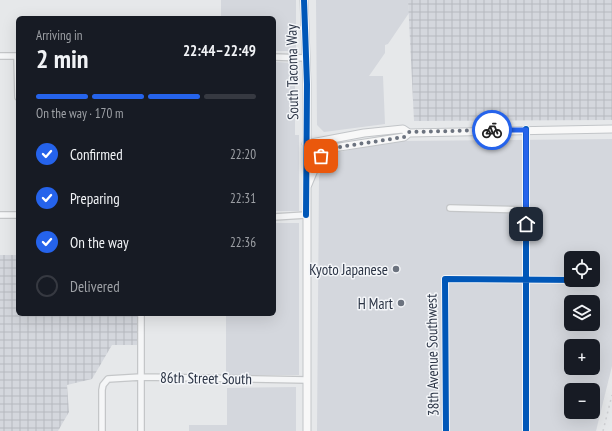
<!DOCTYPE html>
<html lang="en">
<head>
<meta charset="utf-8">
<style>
	body { margin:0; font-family:"PT Sans Narrow",sans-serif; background:#20242c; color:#f1f3f6; height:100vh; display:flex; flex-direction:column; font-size:15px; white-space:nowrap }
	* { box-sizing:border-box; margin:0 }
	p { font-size:13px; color:#9ea1a6 }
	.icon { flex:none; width:22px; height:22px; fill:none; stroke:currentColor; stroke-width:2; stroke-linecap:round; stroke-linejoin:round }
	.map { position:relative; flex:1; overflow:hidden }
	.panel { position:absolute; left:16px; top:16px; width:260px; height:300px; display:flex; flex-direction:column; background:#171b24; border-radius:6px; box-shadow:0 4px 16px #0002 }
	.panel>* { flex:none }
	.tools { position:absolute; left:564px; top:251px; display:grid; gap:8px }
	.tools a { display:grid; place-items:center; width:36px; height:36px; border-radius:6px; background:#171b24; box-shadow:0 4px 16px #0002; font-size:20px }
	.pin { position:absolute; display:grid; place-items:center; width:34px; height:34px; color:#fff; margin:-17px; border-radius:8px; box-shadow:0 2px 6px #0006 }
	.courier { position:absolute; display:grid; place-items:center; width:40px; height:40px; margin:-20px; border:3px solid #2563eb; border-radius:50%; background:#fff; color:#222; box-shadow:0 1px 5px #0007 }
	.head em { font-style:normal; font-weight:600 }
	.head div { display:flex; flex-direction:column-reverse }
	.head { display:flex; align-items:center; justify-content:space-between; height:68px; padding:0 20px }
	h1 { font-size:26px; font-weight:600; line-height:30px }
	.bar { display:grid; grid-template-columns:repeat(4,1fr); gap:6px 4px; align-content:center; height:48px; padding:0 20px }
	.bar i { height:5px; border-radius:3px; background:#363941 }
	.bar .on { background:#2563eb }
	.bar p { grid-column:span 4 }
	ol { padding:0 20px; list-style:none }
	li { display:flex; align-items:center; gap:12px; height:44px }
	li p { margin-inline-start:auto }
	li .icon { padding:4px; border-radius:50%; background:#2563eb; color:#fff; stroke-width:4 }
	li:last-child { color:#9ea1a6 }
	li i { width:22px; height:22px; border:2px solid #363941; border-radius:50% }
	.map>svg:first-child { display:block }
</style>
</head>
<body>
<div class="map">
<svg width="612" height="431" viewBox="0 0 612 431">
	<defs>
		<pattern id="industrial-grid" width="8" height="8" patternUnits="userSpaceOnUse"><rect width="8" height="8" fill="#d4d7dd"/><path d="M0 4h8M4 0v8" fill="none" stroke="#b6b9bf"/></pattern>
	</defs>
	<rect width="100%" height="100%" fill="#e6e8ea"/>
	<!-- built -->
	<path fill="#d4d7dd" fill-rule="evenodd" d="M 221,0 L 296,0 L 296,51 L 274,51 L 274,18 L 221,18 Z
		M 316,0 L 408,0 L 409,13 L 388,44 L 385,45 L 385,53 L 369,76 L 383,76 L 385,124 L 324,132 L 317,125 Z
		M 274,62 L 295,63 L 295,135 L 299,135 L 299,211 L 274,211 Z
		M 612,139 L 612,366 L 596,431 L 317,431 L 319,177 L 324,159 L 334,153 L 344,151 L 395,141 ZM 571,258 L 593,258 L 593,280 L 571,280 ZM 571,302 L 593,302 L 593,324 L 571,324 ZM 571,346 L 593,346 L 593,368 L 571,368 ZM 571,390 L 593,390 L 593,412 L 571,412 Z
		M 274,223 L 299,223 L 299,375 L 226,375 L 226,314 L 274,314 Z
		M 296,387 L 296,431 L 189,431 L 189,425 L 227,425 L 227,388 Z"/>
	<!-- industrial -->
	<path fill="url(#industrial-grid)" d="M 408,0 L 612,0 L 612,120 L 414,121 Z
		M 0,255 L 18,255 L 18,314 L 137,314 L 137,345 L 112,345 L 92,379 L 67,385 L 69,412 L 58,431 L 0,431 Z"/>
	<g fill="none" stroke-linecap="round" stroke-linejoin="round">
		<defs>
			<path id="minor" d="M 0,56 L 18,56
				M 17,56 L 18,97
				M 274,57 L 306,58
				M 526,129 L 526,431
				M 450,208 L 526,210
				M 0,215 L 18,215
				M 274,217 L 306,215
				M 102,431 L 102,390 L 103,385 L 108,379 L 141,377 L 307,380
				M 141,431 L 141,314
				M 446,431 L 445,279 L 584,280"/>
			<path id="major" d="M 304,0 L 307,84 L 307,431
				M 306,144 L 364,133 L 403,129 L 409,133 L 612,129
				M 310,144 L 333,148 L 404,137 L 409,133
				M 307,187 C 314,171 317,157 333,148"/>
		</defs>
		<!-- minor casing -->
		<use href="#minor" stroke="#c4c6c8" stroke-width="8"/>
		<!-- major casing -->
		<use href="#major" stroke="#c2c5c8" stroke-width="9"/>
		<!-- minor -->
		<use href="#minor" stroke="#f5f6f7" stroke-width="5.5"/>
		<!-- major -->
		<use href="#major" stroke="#f8f8f8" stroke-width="7"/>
		<!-- rail -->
		<path stroke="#cecfd2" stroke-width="1.5" stroke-dasharray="2 4" stroke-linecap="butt" d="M 603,431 L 612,395"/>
		<defs>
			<path id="cycleway" d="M 304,0 L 307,84 L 306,215
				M 526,129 L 526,431
				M 446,431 L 445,279 L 584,280"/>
		</defs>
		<!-- cycleway casing -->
		<use href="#cycleway" stroke="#f4f6f9" stroke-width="8"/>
		<!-- cycleway -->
		<use href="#cycleway" stroke="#0057b8" stroke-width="6"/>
	</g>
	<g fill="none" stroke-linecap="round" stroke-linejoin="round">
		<!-- done -->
		<path stroke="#6c737f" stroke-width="4" stroke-dasharray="0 7.2" d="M 321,156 L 333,148 L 404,137 L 409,132 L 492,130"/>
		<!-- route -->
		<path stroke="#2563eb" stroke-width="5" d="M 492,130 L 526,130 L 526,224"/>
	</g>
	<!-- markers -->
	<g fill="#6c737f" stroke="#f4f6f9" stroke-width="1.5">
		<circle cx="396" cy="269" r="4"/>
		<circle cx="401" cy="303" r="4"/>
	</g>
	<g text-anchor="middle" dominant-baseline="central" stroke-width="3" stroke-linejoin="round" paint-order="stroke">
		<!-- street labels -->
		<g font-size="15" fill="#2b3445" stroke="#f4f6f9">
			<text transform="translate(292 72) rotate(-91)">South Tacoma Way</text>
			<text transform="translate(432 355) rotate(-91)">38th Avenue Southwest</text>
			<text transform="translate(206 378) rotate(1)">86th Street South</text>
		</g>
		<!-- poi labels -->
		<g font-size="15" fill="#2b3445" stroke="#f4f6f9" text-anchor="end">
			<text x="388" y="269">Kyoto Japanese</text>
			<text x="393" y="303">H Mart</text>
		</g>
	</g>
</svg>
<div class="tools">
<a><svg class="icon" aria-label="locate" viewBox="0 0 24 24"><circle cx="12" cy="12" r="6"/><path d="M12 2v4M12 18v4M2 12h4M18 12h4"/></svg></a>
<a><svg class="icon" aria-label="layers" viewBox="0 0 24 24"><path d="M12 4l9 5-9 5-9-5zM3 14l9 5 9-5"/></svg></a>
<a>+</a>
<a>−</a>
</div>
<div class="pin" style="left:321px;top:156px;background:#ea580c"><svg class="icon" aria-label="bag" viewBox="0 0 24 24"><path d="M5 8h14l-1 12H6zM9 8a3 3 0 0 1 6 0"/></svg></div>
<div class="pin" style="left:526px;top:224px;background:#1f2937"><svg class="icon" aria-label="home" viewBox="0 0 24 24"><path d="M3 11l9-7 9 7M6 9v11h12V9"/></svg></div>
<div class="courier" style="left:492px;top:130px"><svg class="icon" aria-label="bike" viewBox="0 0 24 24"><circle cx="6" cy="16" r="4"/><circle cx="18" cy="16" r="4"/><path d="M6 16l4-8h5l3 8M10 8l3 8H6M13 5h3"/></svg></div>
<section class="panel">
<div class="head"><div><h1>2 min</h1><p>Arriving in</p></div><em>22:44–22:49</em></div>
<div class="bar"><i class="on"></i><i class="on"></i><i class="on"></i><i></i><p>On the way · 170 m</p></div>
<ol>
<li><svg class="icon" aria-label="check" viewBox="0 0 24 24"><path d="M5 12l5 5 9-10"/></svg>Confirmed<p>22:20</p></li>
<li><svg class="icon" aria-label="check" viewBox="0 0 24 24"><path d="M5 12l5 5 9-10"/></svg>Preparing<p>22:31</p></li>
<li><svg class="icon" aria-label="check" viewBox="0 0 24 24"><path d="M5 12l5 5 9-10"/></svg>On the way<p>22:36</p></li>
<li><i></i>Delivered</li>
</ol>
</section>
</div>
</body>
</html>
